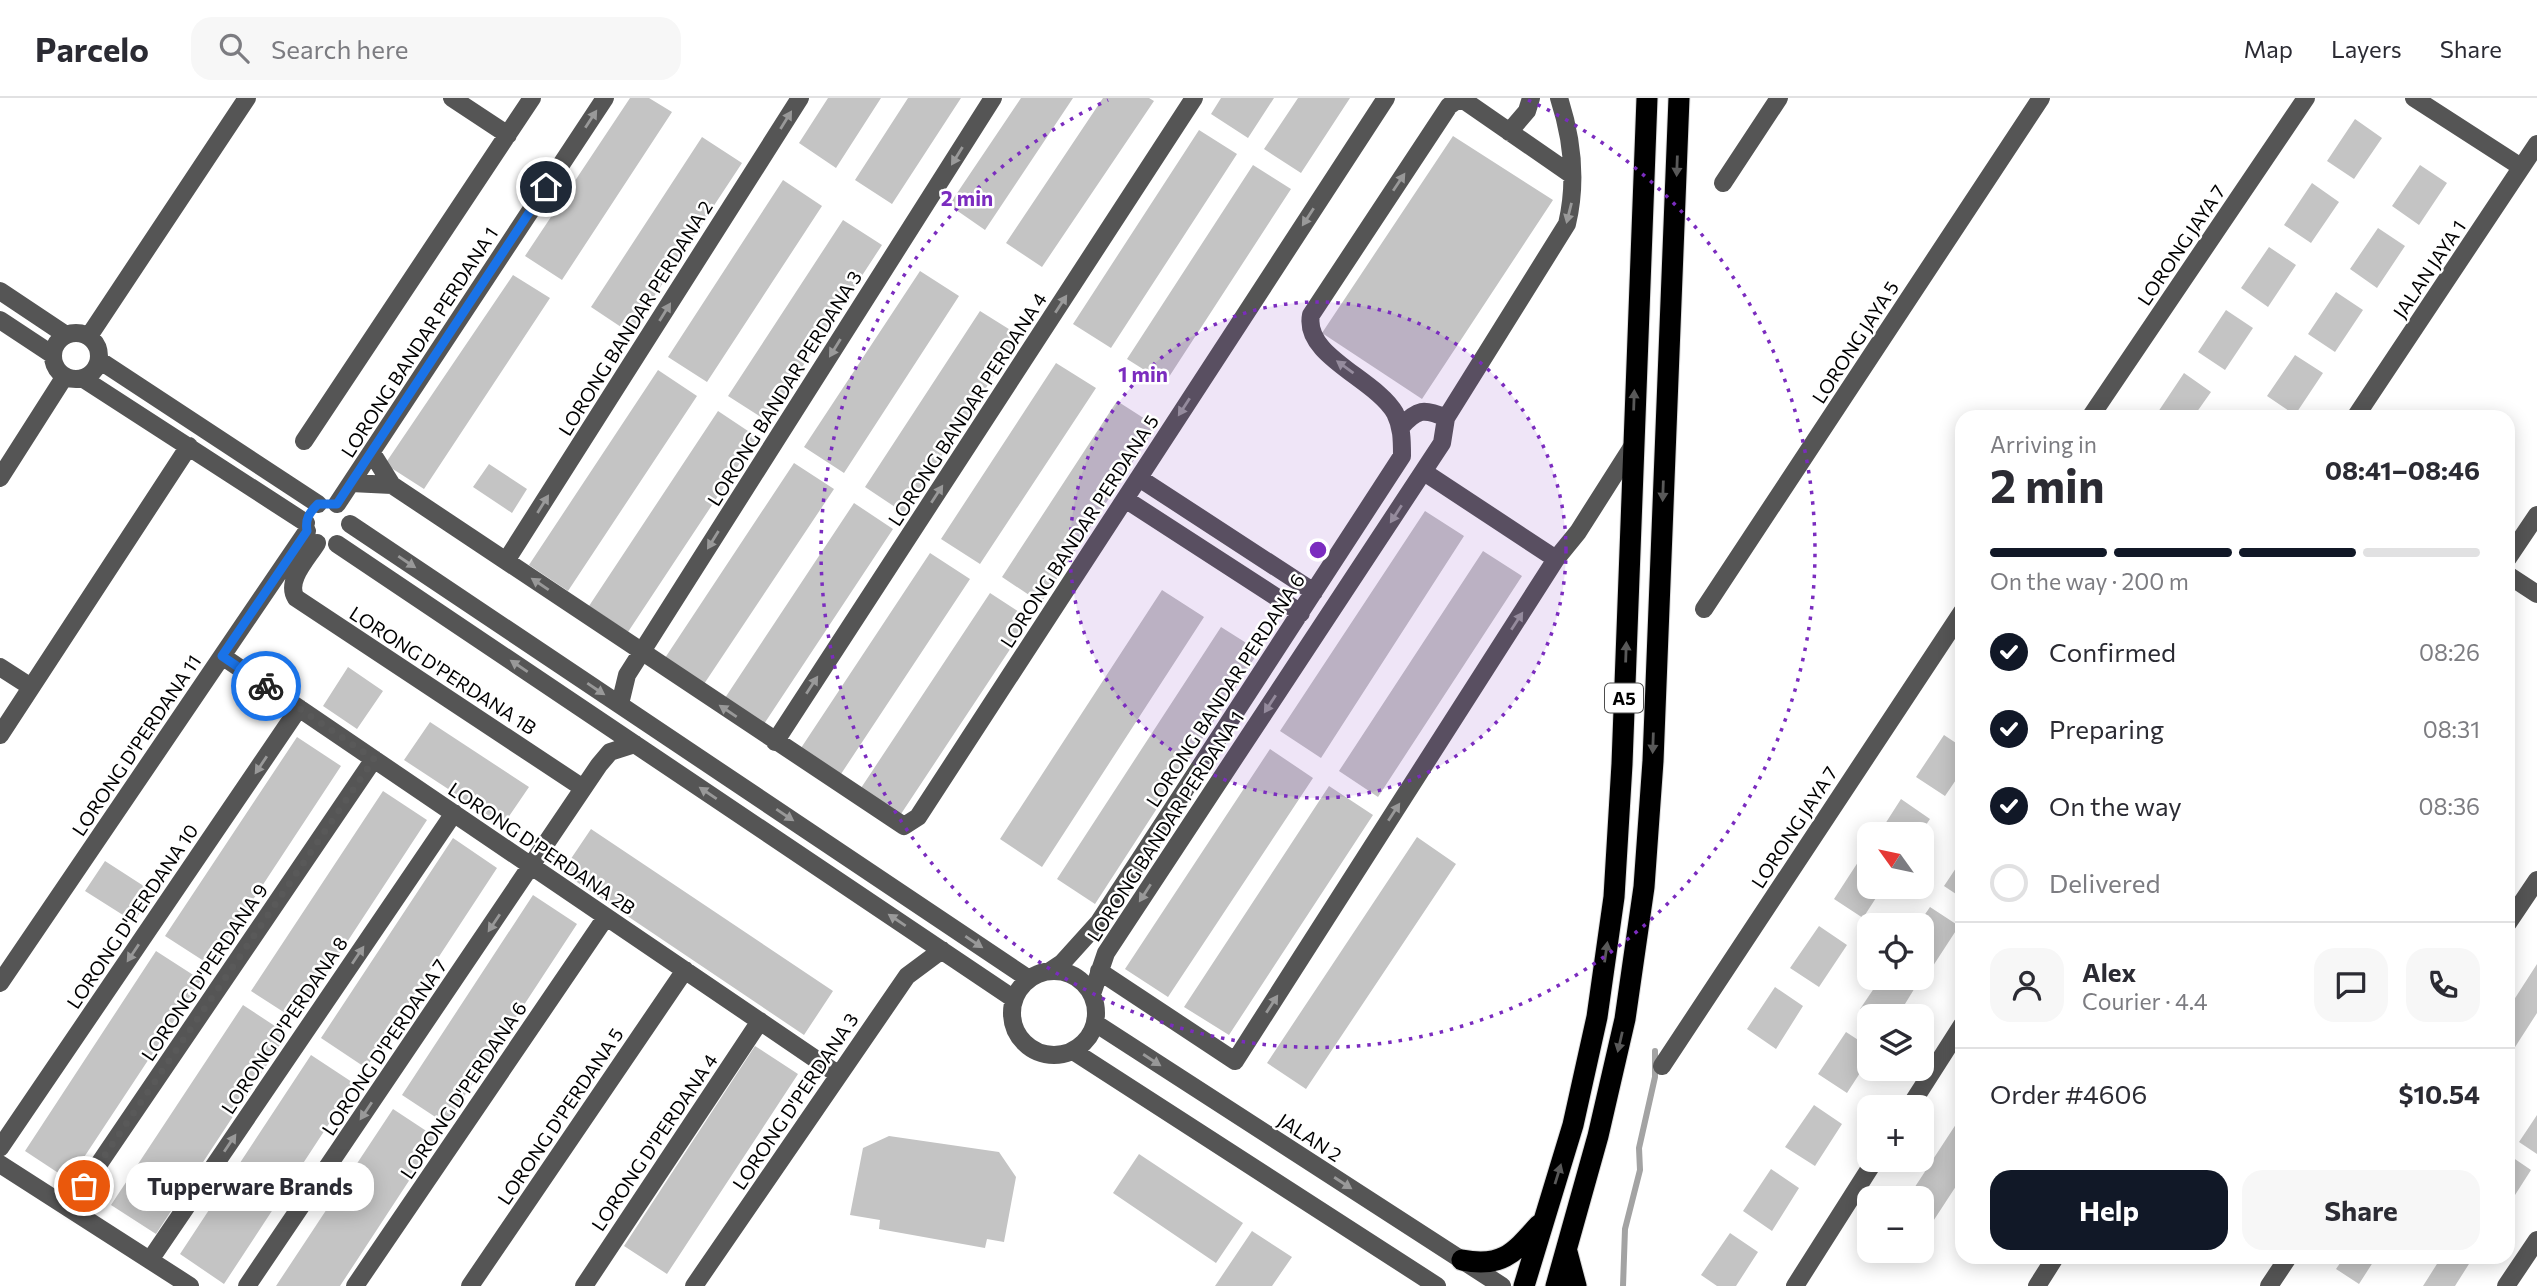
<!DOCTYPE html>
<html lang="en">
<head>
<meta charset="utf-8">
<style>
	body { margin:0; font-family:Commissioner,sans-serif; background:#f7f7f7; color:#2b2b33; height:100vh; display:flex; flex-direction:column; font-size:26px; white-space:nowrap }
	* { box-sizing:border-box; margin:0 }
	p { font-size:23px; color:#7c7c81 }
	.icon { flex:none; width:38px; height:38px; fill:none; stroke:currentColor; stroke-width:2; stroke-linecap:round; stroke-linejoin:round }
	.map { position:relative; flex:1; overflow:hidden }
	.sheet { position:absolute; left:1955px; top:312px; width:560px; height:854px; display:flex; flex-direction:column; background:#fff; border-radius:21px; box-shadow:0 4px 18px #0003 }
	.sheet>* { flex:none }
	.needle { width:46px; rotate:303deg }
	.tools { position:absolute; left:1857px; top:724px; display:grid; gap:14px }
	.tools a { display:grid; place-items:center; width:77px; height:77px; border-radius:14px; background:#fff; box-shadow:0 4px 18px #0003; font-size:35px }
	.pin { position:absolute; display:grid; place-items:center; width:60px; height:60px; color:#fff; margin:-30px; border:4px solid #fff; border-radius:50%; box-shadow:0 2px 7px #0007 }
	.courier { position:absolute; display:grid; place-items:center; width:70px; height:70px; margin:-35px; border:5px solid #1a73e8; border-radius:50%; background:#fff; color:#222; box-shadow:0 2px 9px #0007 }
	.bubble { position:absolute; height:49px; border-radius:21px; background:#fff; box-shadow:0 4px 18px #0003; font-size:23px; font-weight:700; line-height:49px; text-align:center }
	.headline em { font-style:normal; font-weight:700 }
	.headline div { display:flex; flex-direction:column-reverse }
	.headline { display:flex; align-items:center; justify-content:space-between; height:119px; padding:0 35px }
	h1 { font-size:46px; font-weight:700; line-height:52px }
	.bar { display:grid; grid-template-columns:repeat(4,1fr); gap:10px 7px; align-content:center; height:84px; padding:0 35px }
	.bar i { height:9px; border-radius:5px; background:#e1e1e2 }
	.bar .active { background:#111827 }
	.bar p { grid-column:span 4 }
	.line { display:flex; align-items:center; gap:18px; padding:0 35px; border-top:2px solid #e1e1e2 }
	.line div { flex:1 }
	.round { display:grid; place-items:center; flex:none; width:74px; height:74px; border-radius:21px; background:#f7f7f7 }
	ol { padding:0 35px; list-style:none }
	li { display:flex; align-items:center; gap:21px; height:77px }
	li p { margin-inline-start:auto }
	li .icon { padding:7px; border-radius:50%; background:#111827; color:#fff; stroke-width:4 }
	li:last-child { color:#7c7c81 }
	li i { width:38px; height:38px; border:4px solid #e1e1e2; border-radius:50% }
	.cta { display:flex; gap:14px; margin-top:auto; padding:14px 35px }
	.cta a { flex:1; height:80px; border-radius:21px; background:#111827; color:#fff; font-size:28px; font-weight:700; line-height:80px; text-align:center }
	.cta a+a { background:#f7f7f7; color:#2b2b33 }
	header { display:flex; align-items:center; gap:42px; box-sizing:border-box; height:98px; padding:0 35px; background:#fff; border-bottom:2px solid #e1e1e2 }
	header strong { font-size:33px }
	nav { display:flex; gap:38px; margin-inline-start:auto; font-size:24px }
	.search { width:490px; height:63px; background:#f7f7f7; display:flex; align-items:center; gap:18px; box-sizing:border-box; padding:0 24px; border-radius:21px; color:#7c7c81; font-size:26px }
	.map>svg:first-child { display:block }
</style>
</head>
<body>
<header>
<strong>Parcelo</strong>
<div class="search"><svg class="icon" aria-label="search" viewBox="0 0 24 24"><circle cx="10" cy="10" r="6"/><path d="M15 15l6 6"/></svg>Search here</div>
<nav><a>Map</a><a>Layers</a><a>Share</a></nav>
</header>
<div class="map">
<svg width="2537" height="1188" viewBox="0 0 2537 1188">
	<rect width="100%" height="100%" fill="#fff"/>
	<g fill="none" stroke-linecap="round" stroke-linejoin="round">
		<!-- stream -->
		<path stroke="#a3a3a3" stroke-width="6" d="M 1623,1188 L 1625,1131 L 1640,1072 L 1639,1050 L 1655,979 L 1655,953"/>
	</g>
	<!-- building -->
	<path fill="#c4c4c4" d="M 630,0 L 649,0 L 672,14 L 562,182 L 525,158 Z
		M 828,0 L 881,0 L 836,70 L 799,45 Z
		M 908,0 L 961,0 L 892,106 L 855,82 Z
		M 1021,0 L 1073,0 L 985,132 L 949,107 Z
		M 1103,0 L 1149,0 L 1154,3 L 1042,169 L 1006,145 Z
		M 1221,0 L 1274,0 L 1248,40 L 1211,16 Z
		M 1298,0 L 1350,0 L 1301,75 L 1264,51 Z
		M 2355,21 L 2382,40 L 2354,81 L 2327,63 Z
		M 1199,32 L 1237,56 L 1111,250 L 1073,226 Z
		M 1453,38 L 1553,102 L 1422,301 L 1322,235 Z
		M 702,39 L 742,65 L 630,235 L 591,209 Z
		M 1253,67 L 1291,91 L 1165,285 L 1127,261 Z
		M 2420,67 L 2447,85 L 2419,127 L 2392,108 Z
		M 783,82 L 822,108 L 707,284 L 668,259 Z
		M 2312,85 L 2339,104 L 2311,145 L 2284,127 Z
		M 843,122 L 882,147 L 767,323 L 728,298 Z
		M 2378,130 L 2405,148 L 2377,190 L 2350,171 Z
		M 2269,149 L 2296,167 L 2268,209 L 2241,190 Z
		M 920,173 L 959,198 L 844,375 L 804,349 Z
		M 513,177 L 550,200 L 424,391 L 385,366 Z
		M 2336,194 L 2363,212 L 2335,254 L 2308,236 Z
		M 2226,212 L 2253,230 L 2225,272 L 2198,254 Z
		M 980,213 L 1020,238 L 904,415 L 865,389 Z
		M 2295,257 L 2323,275 L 2295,317 L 2267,298 Z
		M 1056,265 L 1096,290 L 980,466 L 941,441 Z
		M 658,272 L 697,298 L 568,493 L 529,467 Z
		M 2184,275 L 2211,294 L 2194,318 L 2158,318 L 2156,317 Z
		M 1117,303 L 1156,328 L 1041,505 L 1002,479 Z
		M 718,313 L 757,339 L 628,534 L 589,508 Z
		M 794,365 L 834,391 L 704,586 L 665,560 Z
		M 489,366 L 527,391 L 512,415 L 473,389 Z
		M 854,405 L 893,431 L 764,626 L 725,600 Z
		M 1425,413 L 1464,438 L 1321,660 L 1280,633 Z
		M 1483,453 L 1522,478 L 1378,699 L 1339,673 Z
		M 930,455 L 970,481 L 841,676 L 801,650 Z
		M 1162,492 L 1204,519 L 1042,769 L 1000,741 Z
		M 990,495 L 1030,521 L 901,716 L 861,690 Z
		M 1221,529 L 1259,553 L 1095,806 L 1057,781 Z
		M 348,569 L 383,593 L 357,631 L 323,608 Z
		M 430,624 L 529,689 L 503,727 L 404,662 Z
		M 1944,637 L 1962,649 L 1962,673 L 1945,698 L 1916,679 Z
		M 297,639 L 341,668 L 210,867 L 165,838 Z
		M 1270,651 L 1313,680 L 1168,899 L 1125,871 Z
		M 1329,688 L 1373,717 L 1229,937 L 1184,909 Z
		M 383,693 L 427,722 L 296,922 L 251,893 Z
		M 1901,701 L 1930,721 L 1919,737 L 1878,737 Z
		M 591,731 L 833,893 L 804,937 L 562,774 Z
		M 1417,739 L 1456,766 L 1306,991 L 1267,965 Z
		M 453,740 L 497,770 L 366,970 L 321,940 Z
		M 1862,758 L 1869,763 L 1869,789 L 1883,789 L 1863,820 L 1834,801 Z
		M 1962,761 L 1962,800 L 1944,788 Z
		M 105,763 L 153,794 L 134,824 L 85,793 Z
		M 533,797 L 577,826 L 446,1026 L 402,997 Z
		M 1930,809 L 1959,828 L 1931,871 L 1922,864 L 1922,828 L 1917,828 Z
		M 1819,828 L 1847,847 L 1819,889 L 1790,870 Z
		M 156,853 L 201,882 L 69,1082 L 25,1053 Z
		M 2537,866 L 2537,915 L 2508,960 L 2508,911 Z
		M 1881,880 L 1904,880 L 1916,888 L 1897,919 L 1870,919 L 1860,911 Z
		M 1775,889 L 1803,908 L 1776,951 L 1747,931 Z
		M 243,907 L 287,936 L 156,1136 L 111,1107 Z
		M 1846,934 L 1869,949 L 1869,961 L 1847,995 L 1818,976 Z
		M 755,948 L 798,976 L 667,1176 L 624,1148 Z
		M 311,957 L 355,986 L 224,1186 L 180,1156 Z
		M 1814,1007 L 1842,1026 L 1815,1068 L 1785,1049 Z
		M 393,1011 L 437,1040 L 340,1188 L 276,1188 Z
		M 1962,1017 L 1962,1079 L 1928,1131 L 1922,1127 L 1922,1101 L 1907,1101 Z
		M 2537,1017 L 2537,1056 L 2519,1044 Z
		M 889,1038 L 999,1054 L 1016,1079 L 1004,1144 L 987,1141 L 985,1150 L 879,1131 L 880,1122 L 850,1117 L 863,1050 Z
		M 1139,1056 L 1243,1125 L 1216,1165 L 1113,1095 Z
		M 2509,1057 L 2531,1072 L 2508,1108 L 2508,1059 Z
		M 1771,1071 L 1799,1090 L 1772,1133 L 1743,1113 Z
		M 1252,1133 L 1292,1159 L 1272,1188 L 1215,1188 Z
		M 1730,1135 L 1758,1154 L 1736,1188 L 1717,1188 L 1701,1177 Z
		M 2345,1158 L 2377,1158 L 2359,1186 L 2336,1171 Z
		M 2442,1158 L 2474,1158 L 2455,1188 L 2423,1188 Z"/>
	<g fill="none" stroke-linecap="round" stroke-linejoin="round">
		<defs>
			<path id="highway" d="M 1567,1154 L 1576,1188
				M 1462,1162 C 1502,1170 1514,1155 1539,1127
				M 1524,1188 L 1573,1027 L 1597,919 L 1614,799 L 1622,666 L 1647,0
				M 1556,1188 L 1598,1038 L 1625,921 L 1644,789 L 1653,663 L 1679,0"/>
		</defs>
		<!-- highway casing -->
		<use href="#highway" stroke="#dbdbdb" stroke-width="23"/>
		<!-- minor -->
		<path stroke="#555" stroke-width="18" d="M 452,0 L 508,37
			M 2414,0 L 2521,69
			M 1509,34 L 1527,13 L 1531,0
			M 1723,85 L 1779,0
			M 0,193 L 66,237
			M 0,222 L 53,257
			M53 258a23 23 0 1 1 46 0a23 23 0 1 1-46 0Z
			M 89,238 L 247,0
			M 99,262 L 318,406
			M 82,280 L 306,425
			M 2091,318 L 2306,0
			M 2356,318 L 2537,46
			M 1401,329 C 1417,311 1424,310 1446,320
			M 304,343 L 532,0
			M 372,355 L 392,387 L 904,728 L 918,719 L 1386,0
			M 1424,374 L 1556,461
			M 0,380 L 65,278
			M 1139,380 L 1314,494
			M 351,385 L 392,387
			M 1125,401 L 1301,515
			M 337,406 L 605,0
			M 350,426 L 1029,881
			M 317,445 C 308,460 285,483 296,500 L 583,690
			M 337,446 L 1014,901
			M 2508,460 L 2537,417
			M 506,463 L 800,0
			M 2508,477 L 2537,496
			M 1704,511 L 2041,0
			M 222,558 L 839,977
			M 0,569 L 31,589
			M 620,606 L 627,577 L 993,0
			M 0,637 L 189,348
			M 775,644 L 1194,0
			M 2508,825 L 2537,782
			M 1050,873 L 1062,865 L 1099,824 L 1402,358 C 1402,342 1402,329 1395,315 C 1376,281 1303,258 1311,217 L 1449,8 L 1456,3 L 1465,3 L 1572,77
			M 1099,873 L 1235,963 L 1556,461 L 1578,434 L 1632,349
			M1012 915a42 42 0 1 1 84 0a42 42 0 1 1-84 0Z
			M 0,885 L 307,433
			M 1092,896 L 1106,855 L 1442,345 L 1446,320 L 1567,126 C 1577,84 1572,40 1559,0
			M 1095,925 L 1502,1188
			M 1073,953 L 1437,1188
			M 1662,968 L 1962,514
			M 1909,1010 L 1962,927
			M 0,1050 L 299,610
			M 0,1066 L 190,1188
			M 69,1110 L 374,661
			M 150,1162 L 454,715
			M 247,1188 L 599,667 L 610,654 L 635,646
			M 355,1188 L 606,819
			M 470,1188 L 685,872
			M 584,1188 L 760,923
			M 694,1188 L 907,878 L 942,852
			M 1795,1188 L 1875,1062
			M 2037,1188 L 2056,1158
			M 2269,1188 L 2289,1158
			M 2506,1188 L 2537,1142"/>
		<!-- highway -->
		<use href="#highway" stroke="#000" stroke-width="21"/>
	</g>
	<!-- one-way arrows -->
	<defs><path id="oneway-solid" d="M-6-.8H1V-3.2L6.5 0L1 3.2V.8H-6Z" transform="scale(1.75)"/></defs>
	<g fill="#999">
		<use href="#oneway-solid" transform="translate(591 21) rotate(-57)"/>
		<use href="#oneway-solid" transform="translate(786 22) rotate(-58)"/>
		<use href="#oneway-solid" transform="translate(957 58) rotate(122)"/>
		<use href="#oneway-solid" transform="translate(1399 84) rotate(-56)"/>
		<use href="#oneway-solid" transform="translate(1569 115) rotate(104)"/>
		<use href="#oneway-solid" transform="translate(1308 119) rotate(123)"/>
		<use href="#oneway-solid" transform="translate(1061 206) rotate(-57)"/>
		<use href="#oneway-solid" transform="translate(665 214) rotate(-58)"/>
		<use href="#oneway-solid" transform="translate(835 250) rotate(122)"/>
		<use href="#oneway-solid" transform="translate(1345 269) rotate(-144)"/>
		<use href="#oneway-solid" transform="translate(1184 309) rotate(123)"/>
		<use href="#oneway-solid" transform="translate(937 396) rotate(-57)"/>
		<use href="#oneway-solid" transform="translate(543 406) rotate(-58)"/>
		<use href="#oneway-solid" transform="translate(1396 416) rotate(123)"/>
		<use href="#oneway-solid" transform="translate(713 442) rotate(122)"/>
		<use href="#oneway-solid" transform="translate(407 464) rotate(34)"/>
		<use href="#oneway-solid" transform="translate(540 486) rotate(-146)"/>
		<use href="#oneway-solid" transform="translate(1517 523) rotate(-57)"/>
		<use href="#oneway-solid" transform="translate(519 568) rotate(-146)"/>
		<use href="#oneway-solid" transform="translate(812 587) rotate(-57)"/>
		<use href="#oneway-solid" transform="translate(596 591) rotate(34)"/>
		<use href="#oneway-solid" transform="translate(1270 606) rotate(123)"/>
		<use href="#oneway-solid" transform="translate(728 613) rotate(-146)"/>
		<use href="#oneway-solid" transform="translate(261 667) rotate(124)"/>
		<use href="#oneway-solid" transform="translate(708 695) rotate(-146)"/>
		<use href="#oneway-solid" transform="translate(1394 714) rotate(-57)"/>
		<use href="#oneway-solid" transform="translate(785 717) rotate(34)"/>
		<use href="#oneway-solid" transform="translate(1145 795) rotate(123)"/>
		<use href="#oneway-solid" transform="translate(897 822) rotate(-146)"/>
		<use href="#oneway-solid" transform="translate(494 825) rotate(124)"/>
		<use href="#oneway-solid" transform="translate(974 844) rotate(34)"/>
		<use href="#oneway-solid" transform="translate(133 855) rotate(124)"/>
		<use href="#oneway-solid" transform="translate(358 857) rotate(-56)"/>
		<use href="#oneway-solid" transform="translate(1272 906) rotate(-57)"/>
		<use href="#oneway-solid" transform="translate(1152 962) rotate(33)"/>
		<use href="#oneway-solid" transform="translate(366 1013) rotate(124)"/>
		<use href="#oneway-solid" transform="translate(230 1045) rotate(-56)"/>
		<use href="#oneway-solid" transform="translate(1343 1085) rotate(33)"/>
	</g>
	<g fill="#595959">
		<use href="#oneway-solid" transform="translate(1677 68) rotate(92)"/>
		<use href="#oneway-solid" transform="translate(1634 302) rotate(-88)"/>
		<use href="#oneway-solid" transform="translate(1663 393) rotate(92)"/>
		<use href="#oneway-solid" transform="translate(1626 554) rotate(-88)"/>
		<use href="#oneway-solid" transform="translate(1653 645) rotate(92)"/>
		<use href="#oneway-solid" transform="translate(1606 854) rotate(-82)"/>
		<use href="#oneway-solid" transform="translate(1620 944) rotate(103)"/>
		<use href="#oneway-solid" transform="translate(1558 1076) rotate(-73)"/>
	</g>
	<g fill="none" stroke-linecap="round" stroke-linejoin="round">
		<!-- done -->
		<path stroke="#595959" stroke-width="7" stroke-dasharray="0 12.6" d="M 84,1088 L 374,661 L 266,588"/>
		<!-- route -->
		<path stroke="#1a73e8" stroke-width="9" d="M 266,588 L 222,558 L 307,433 C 305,421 309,415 318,406 L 337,406 L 546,89"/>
	</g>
	<!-- distance rings -->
	<circle cx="1318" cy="452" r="248" fill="#7b2cbf" fill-opacity=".12"/>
	<g fill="none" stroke="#7b2cbf" stroke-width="3.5" stroke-dasharray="3.5 7">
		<circle cx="1318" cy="452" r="248"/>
		<path d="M1528 2A497 497 0 1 1 1108 2"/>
	</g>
	<g text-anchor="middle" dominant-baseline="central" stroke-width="5" stroke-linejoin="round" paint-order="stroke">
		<!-- shield labels -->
		<rect fill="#fff" stroke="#4c4c4c" stroke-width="2" x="1605" y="585.5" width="38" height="29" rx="5"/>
		<g font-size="18" font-weight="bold" fill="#000">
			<text x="1624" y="600">A5</text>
		</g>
		<!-- street labels -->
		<g font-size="19" fill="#000" stroke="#fff">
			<text transform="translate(2181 147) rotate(-56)">LORONG JAYA 7</text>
			<text transform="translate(2429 171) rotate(-56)">JALAN JAYA 1</text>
			<text transform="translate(635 220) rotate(-58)">LORONG BANDAR PERDANA 2</text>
			<text transform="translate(419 244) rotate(-57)">LORONG BANDAR PERDANA 1</text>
			<text transform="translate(1855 244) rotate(-57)">LORONG JAYA 5</text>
			<text transform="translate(784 290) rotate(-58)">LORONG BANDAR PERDANA 3</text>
			<text transform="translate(967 311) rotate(-57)">LORONG BANDAR PERDANA 4</text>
			<text transform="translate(1079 433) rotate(-57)">LORONG BANDAR PERDANA 5</text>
			<text transform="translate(443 572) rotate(33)">LORONG D'PERDANA 1B</text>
			<text transform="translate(1225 592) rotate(-57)">LORONG BANDAR PERDANA 6</text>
			<text transform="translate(136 647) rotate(-56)">LORONG D'PERDANA 11</text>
			<text transform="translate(1165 728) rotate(-57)">LORONG BANDAR PERDANA 1</text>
			<text transform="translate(1794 729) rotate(-57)">LORONG JAYA 7</text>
			<text transform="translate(542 750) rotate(34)">LORONG D'PERDANA 2B</text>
			<text transform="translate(132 818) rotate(-56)">LORONG D'PERDANA 10</text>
			<text transform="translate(204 874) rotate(-56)">LORONG D'PERDANA 9</text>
			<text transform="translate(284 927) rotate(-56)">LORONG D'PERDANA 8</text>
			<text transform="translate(384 949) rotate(-56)">LORONG D'PERDANA 7</text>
			<text transform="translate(463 992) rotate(-56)">LORONG D'PERDANA 6</text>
			<text transform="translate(795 1003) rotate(-56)">LORONG D'PERDANA 3</text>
			<text transform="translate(560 1018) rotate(-56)">LORONG D'PERDANA 5</text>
			<text transform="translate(1310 1039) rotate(33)">JALAN 2</text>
			<text transform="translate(654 1044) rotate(-56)">LORONG D'PERDANA 4</text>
		</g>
	</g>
	<circle cx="1318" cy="452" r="10" fill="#7b2cbf" stroke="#fff" stroke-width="3.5"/>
	<g font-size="21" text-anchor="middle" font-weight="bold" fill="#7b2cbf" stroke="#fff" stroke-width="5" stroke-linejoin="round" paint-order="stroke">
		<text x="967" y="108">2 min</text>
		<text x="1143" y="284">1 min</text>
	</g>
</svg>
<div class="tools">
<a><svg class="needle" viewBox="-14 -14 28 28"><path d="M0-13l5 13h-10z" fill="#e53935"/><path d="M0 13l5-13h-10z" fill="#7c7c81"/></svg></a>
<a><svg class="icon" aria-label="locate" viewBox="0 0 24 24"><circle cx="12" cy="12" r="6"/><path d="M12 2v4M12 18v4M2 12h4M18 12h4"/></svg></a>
<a><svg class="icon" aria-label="layers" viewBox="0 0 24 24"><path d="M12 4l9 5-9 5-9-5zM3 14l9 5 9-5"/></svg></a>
<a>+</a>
<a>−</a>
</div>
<div class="pin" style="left:84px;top:1088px;background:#ea580c"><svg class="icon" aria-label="bag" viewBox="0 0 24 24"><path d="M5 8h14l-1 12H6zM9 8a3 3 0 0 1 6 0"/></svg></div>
<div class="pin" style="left:546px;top:89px;background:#1f2937"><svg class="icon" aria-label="home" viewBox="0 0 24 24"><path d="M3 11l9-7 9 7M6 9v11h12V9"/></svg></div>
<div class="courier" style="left:266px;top:588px"><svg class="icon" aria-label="bike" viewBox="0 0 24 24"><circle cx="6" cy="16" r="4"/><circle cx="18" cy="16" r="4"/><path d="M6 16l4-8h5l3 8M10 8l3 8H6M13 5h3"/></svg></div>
<div class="bubble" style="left:126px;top:1064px;width:248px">Tupperware Brands</div>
<section class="sheet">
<div class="headline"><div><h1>2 min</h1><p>Arriving in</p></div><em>08:41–08:46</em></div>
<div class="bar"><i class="active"></i><i class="active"></i><i class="active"></i><i></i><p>On the way · 200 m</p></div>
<ol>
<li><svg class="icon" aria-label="check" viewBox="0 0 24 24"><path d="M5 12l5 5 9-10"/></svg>Confirmed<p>08:26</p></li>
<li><svg class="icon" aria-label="check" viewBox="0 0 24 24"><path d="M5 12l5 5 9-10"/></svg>Preparing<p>08:31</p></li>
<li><svg class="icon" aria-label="check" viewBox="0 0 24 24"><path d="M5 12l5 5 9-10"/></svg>On the way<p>08:36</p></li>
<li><i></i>Delivered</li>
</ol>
<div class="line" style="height:126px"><a class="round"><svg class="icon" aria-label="person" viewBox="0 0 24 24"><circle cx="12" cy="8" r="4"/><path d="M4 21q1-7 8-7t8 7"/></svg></a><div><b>Alex</b><p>Courier · 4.4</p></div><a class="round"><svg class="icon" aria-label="chat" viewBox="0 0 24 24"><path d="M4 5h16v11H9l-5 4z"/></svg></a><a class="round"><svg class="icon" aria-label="phone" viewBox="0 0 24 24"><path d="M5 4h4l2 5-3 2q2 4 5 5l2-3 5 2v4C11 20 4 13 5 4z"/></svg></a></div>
<div class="line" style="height:91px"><div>Order #4606</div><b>$10.54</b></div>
<div class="cta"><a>Help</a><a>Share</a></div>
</section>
</div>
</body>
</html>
